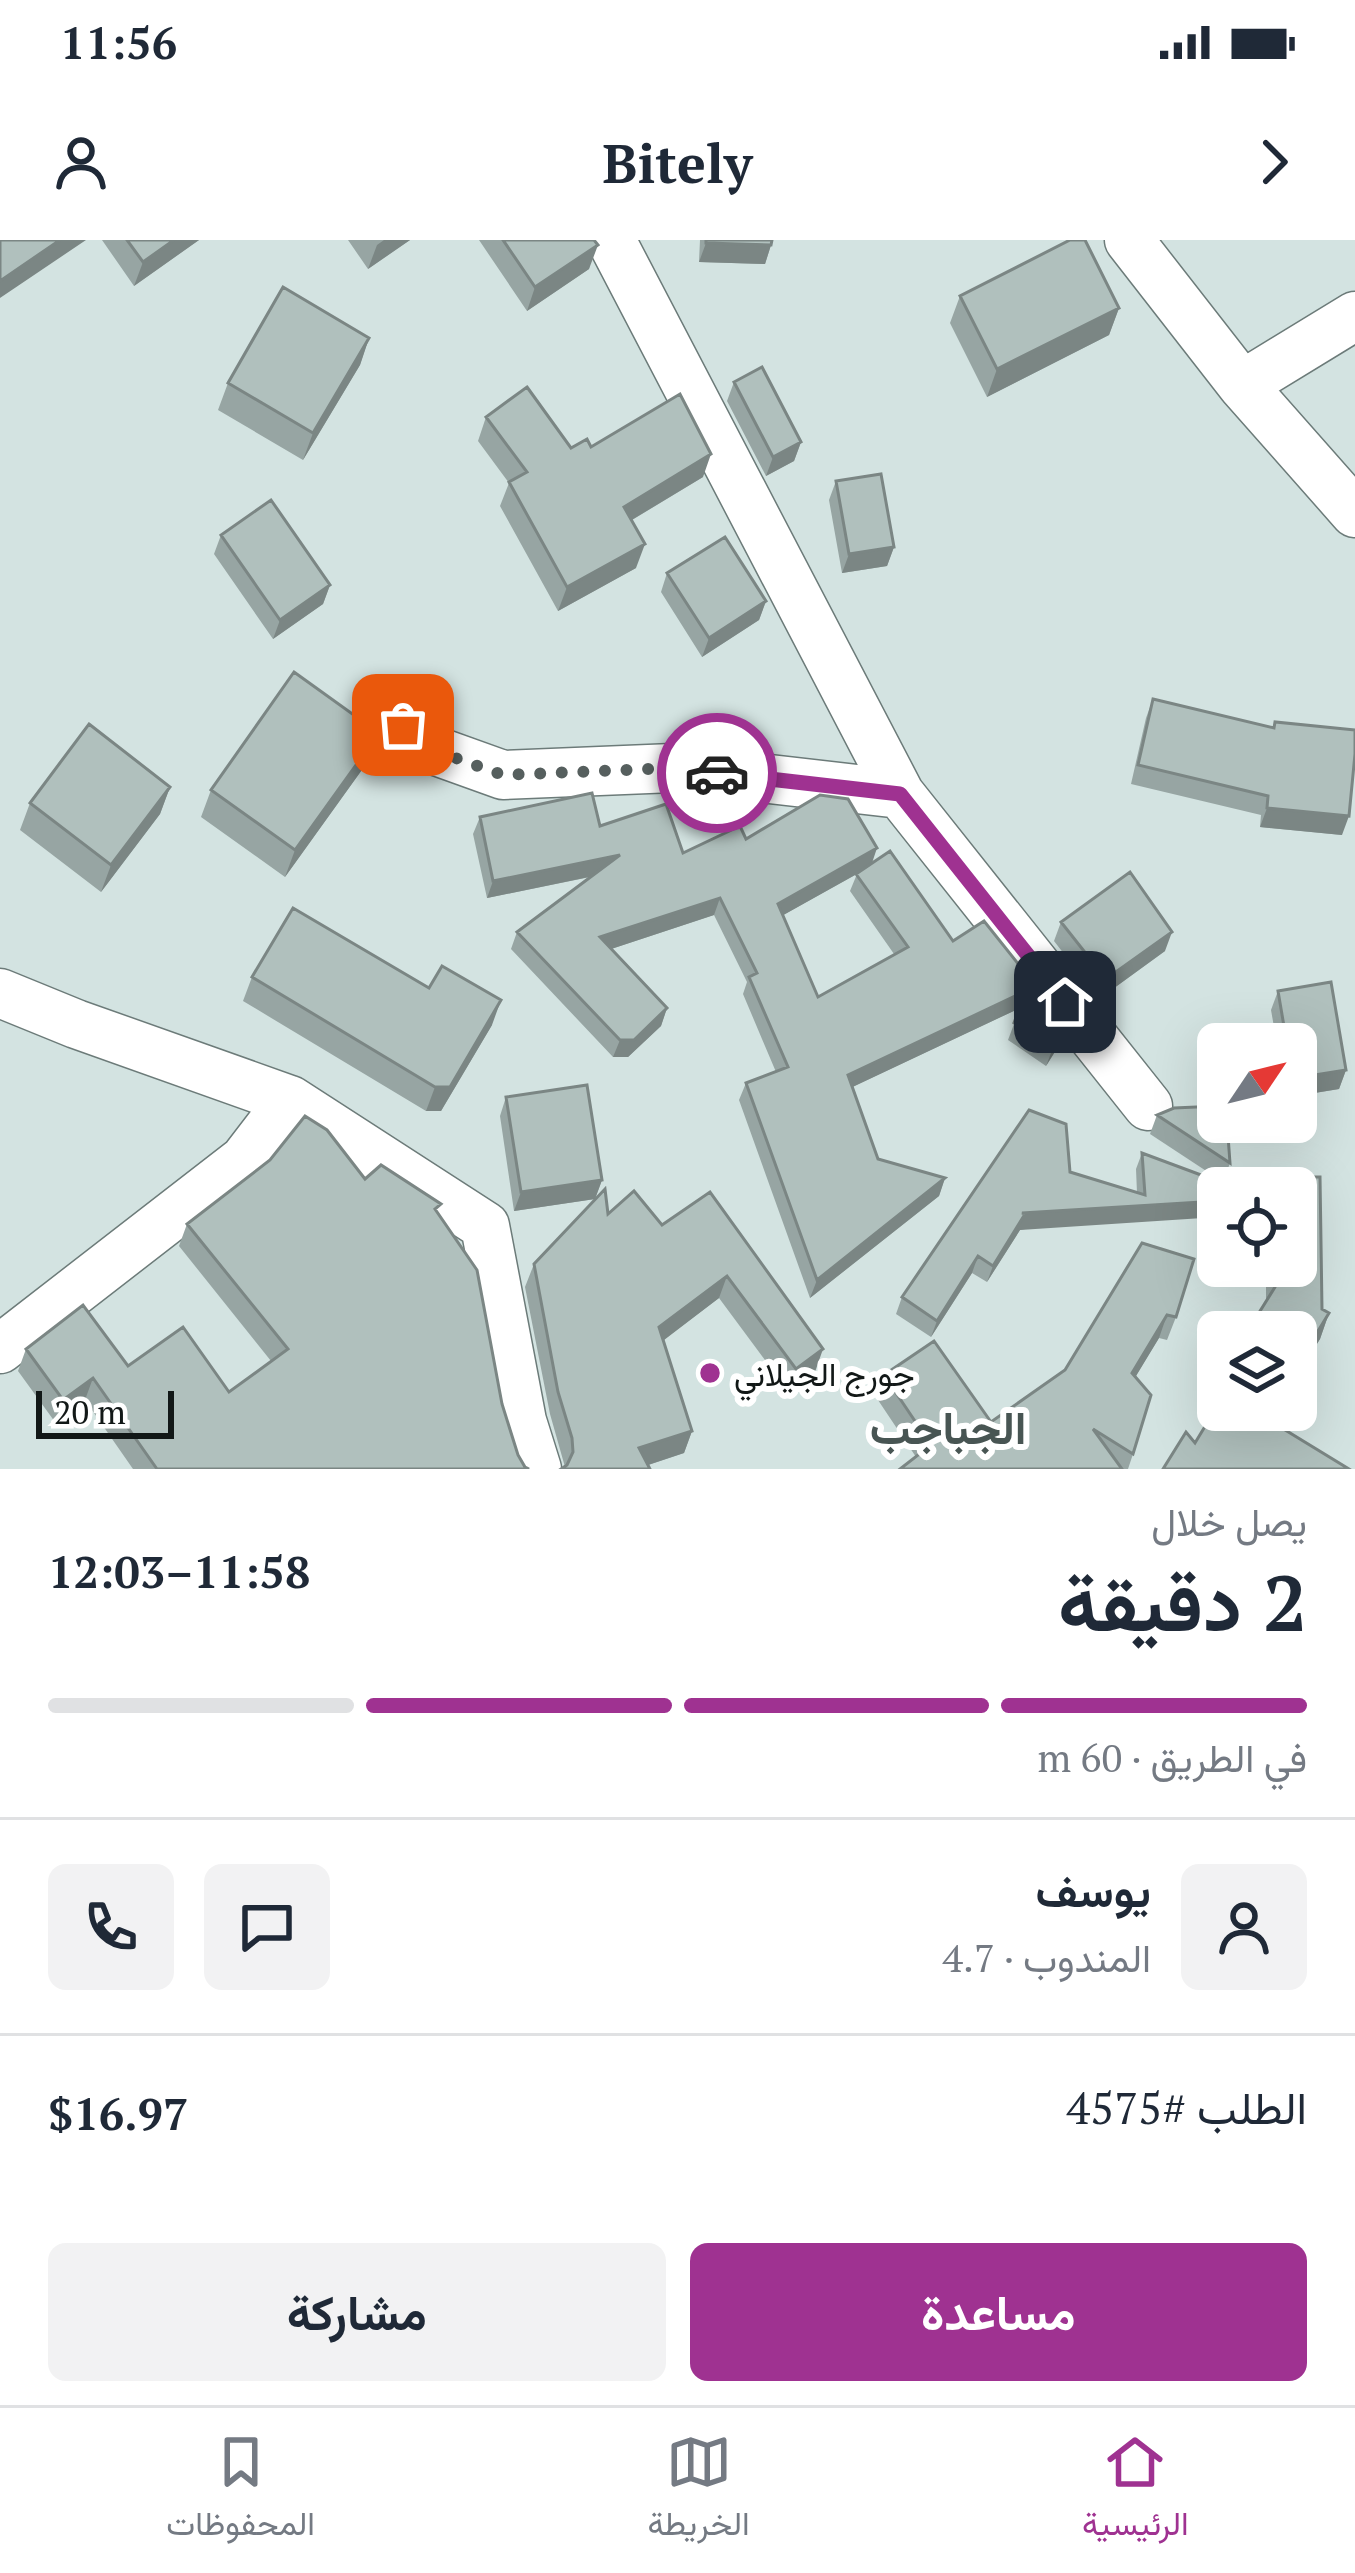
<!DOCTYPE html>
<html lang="ar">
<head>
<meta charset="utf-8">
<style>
	body { margin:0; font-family:"PT Serif",Vazirmatn,serif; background:#f2f2f3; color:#1f2937; direction:rtl; height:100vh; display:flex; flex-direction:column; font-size:45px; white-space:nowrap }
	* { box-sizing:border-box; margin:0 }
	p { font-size:39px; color:#747a83 }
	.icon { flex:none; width:66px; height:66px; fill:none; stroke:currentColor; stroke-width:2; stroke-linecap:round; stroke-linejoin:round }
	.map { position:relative; height:1229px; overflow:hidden; direction:ltr }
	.panel { display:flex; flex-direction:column; background:#fff; flex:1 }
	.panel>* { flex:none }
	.needle { width:78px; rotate:55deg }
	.tools { position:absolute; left:1197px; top:783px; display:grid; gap:24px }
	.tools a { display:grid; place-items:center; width:120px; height:120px; border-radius:18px; background:#fff; box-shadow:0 12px 48px #0002; font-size:60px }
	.scale { position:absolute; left:36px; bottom:30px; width:138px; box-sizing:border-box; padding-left:12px; border:6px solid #121817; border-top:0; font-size:33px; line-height:42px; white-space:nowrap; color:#121817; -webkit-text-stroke:9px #fff; paint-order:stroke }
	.pin { position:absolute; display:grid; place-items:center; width:102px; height:102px; color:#fff; margin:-51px; border-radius:24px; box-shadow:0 6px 18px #0006 }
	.courier { position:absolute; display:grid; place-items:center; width:120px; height:120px; margin:-60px; border:9px solid #9f3291; border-radius:50%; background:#fff; color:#222; box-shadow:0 3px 15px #0007 }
	.headline em { font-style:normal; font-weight:700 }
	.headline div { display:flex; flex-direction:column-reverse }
	.headline { display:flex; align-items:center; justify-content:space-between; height:204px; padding:0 48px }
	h1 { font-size:78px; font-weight:700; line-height:90px }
	.bar { display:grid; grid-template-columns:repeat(4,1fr); gap:18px 12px; align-content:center; height:144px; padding:0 48px }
	.bar i { height:15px; border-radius:9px; background:#e0e1e3 }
	.bar .active { background:#9f3291 }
	.bar p { grid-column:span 4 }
	.line { display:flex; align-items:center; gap:30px; padding:0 48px; border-top:3px solid #e0e1e3 }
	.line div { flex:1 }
	.round { display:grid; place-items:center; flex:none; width:126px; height:126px; border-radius:18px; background:#f2f2f3 }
	.cta { display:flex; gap:24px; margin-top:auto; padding:24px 48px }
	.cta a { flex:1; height:138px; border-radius:18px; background:#9f3291; color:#fff; font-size:48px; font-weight:700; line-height:138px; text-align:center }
	.cta a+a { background:#f2f2f3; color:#1f2937 }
	.status { display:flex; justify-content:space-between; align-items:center; height:84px; padding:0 60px; background:#fff; direction:ltr }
	.status svg { height:33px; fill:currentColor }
	header { display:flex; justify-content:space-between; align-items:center; height:156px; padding:0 48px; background:#fff; font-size:54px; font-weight:700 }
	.tab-bar { display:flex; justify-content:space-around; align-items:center; height:168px; border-top:3px solid #e0e1e3; background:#fff; font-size:33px; color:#747a83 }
	.tab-bar a { display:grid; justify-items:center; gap:6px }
	.tab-bar .active { color:#9f3291 }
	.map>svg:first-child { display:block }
</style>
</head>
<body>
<div class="status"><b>11:56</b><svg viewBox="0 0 49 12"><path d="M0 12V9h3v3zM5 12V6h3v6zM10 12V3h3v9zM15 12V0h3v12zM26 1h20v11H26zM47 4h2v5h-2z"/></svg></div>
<header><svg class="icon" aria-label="forward" viewBox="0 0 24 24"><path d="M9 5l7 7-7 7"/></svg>Bitely<svg class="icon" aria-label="person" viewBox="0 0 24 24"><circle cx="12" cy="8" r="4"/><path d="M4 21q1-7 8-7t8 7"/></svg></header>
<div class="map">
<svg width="1355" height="1229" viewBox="0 0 1355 1229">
	<rect width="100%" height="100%" fill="#d3e3e1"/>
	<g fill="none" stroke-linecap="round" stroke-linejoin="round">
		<defs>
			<path id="minor" d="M 611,0 L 900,554 L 1148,866
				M 1129,0 L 1242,145 L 1355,273
				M 1242,145 L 1355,76
				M 381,462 L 425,507 L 503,535 L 673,528 L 900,554
				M 0,753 L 76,784 L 290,860 L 485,986 L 522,1181 L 537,1229
				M 0,1109 L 244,920 L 290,860"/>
		</defs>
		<!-- minor casing -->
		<use href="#minor" stroke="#6c7b79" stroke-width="51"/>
		<!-- minor -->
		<use href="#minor" stroke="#fff" stroke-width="48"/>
	</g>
	<!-- wall -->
	<path fill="#97a5a3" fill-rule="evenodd" d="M 102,0 L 199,0 L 134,46 Z
		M 348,0 L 410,0 L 368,29 Z
		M 479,0 L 594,0 L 589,29 L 527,71 Z
		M 700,0 L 772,0 L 771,5 L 765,24 L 699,22 Z
		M 960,56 L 1119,68 L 1109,95 L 987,157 L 950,83 Z
		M 369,98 L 360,125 L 303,220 L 218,170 L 228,143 Z
		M 734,142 L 801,202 L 794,221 L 766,236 L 727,161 Z
		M 486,177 L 571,208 L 591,207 L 703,237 L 632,280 L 636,328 L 558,371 L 500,266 L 509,243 L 478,201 Z
		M 836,241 L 894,307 L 887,326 L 842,333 L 829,260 Z
		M 221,295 L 330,345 L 323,364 L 273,399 L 214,314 Z
		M 667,333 L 766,361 L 759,380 L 702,417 L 661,352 Z
		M 1153,459 L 1272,488 L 1275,482 L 1342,595 L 1260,587 L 1261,575 L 1131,544 L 1146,478 Z
		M 379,493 L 369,520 L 285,637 L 201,577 L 211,550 Z
		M 170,547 L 160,574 L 101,652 L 20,590 L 30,563 Z
		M 480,577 L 600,586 L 683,613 L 746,599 L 872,624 L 953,701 L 1067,785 L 1061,802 L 1046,826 L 1008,800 L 1020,768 L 852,847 L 878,919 L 945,938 L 939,956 L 810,1058 L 739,860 L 746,843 L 776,832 L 743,754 L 747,742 L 714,675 L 611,709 L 667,768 L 661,786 L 628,817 L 613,817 L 511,709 L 517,692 L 590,637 L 487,658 L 473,594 ZM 857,634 L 850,651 L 894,714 L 818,757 L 783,675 Z
		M 1061,682 L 1165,711 L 1099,759 L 1054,701 Z
		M 252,737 L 492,785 L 441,871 L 426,871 L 243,761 Z
		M 1278,751 L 1346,830 L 1339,849 L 1296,856 L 1296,804 L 1277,804 L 1271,770 Z
		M 506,857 L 602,940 L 595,959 L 514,971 L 500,876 Z
		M 1157,875 L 1230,923 L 1223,942 L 1150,894 Z
		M 1142,913 L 1236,948 L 1020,990 L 987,1042 L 972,1033 L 931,1097 L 896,1074 L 902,1057 L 1070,932 L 1137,953 L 1136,929 Z
		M 1274,937 L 1320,937 L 1322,1069 L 1329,1073 L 1320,1099 L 1296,1137 L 1296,1092 L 1247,1092 L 1266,1062 L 1266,1026 L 1296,1026 L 1296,948 L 1270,948 Z
		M 365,939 L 438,973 L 518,1215 L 525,1227 L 529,1229 L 133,1229 L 85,1160 L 55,1182 L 18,1131 L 26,1109 L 128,1126 L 229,1152 L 271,1121 L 179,1006 L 187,984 Z
		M 710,952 L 815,1132 L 788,1151 L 719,1058 L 663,1100 L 692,1191 L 684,1213 L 648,1225 L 565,1227 L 550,1174 L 525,1047 L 534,1024 L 608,974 L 662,985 Z
		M 1142,1003 L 1176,1077 L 1167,1100 L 1159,1098 L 1135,1137 L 1133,1214 L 1128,1229 L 900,1229 L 916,1217 L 876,1157 L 884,1135 L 991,1182 L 1065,1130 Z"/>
	<!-- shaded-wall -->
	<path fill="#7b8684" d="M 60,0 L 86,0 L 0,58 L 0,41 Z
		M 174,0 L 199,0 L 134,46 L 143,22 Z
		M 384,0 L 410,0 L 368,29 L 377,5 Z
		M 706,3 L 771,5 L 765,24 L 699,22 Z
		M 598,5 L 589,29 L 527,71 L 535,47 Z
		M 1119,68 L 1109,95 L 987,157 L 997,129 Z
		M 369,98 L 360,125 L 303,220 L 313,193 Z
		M 801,202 L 794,221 L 766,236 L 773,217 Z
		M 711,214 L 703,237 L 615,290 L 624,267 Z
		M 645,304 L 636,328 L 558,371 L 567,347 Z
		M 894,307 L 887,326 L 842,333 L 849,314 Z
		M 330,345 L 323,364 L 273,399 L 280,380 Z
		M 766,361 L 759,380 L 702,417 L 709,398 Z
		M 379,493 L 369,520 L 285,637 L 295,610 Z
		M 170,547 L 160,574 L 101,652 L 111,625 Z
		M 1267,568 L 1349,576 L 1342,595 L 1260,587 Z
		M 877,608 L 871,626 L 771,682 L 778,664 Z
		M 620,615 L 613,632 L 487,658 L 493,641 Z
		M 720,658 L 714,675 L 593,715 L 600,697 Z
		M 1172,692 L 1165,711 L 1099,759 L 1106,739 Z
		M 1026,751 L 1020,768 L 842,852 L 848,835 Z
		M 501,760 L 492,785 L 441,871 L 426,871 L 435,847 Z
		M 667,768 L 661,786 L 628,817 L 613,817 L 620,800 Z
		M 1067,785 L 1061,802 L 1046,826 L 1053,808 Z
		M 1346,830 L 1339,849 L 1296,856 L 1296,838 Z
		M 945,938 L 939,956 L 810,1058 L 817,1040 Z
		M 602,940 L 595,959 L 514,971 L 521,952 Z
		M 1218,961 L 1218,977 L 1020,990 L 987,1042 L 993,1026 L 1022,973 Z
		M 978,1016 L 972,1033 L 931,1097 L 937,1081 Z
		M 727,1036 L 719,1058 L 651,1110 L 659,1087 Z
		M 1329,1073 L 1320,1099 L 1296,1137 L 1296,1127 Z
		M 1167,1075 L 1159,1098 L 1124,1156 L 1132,1133 Z
		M 823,1109 L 815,1132 L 788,1151 L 796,1129 Z
		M 93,1138 L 85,1160 L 55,1182 L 63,1160 Z
		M 1269,1170 L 1276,1170 L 1255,1203 L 1264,1177 Z
		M 692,1191 L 684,1213 L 636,1229 L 639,1208 Z"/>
	<!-- building -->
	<path fill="#b0c0bd" stroke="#7b8684" stroke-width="3" d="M 0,0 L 60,0 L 0,41 Z
		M 127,0 L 174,0 L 143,22 Z
		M 503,0 L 594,0 L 598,5 L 535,47 Z
		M 706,0 L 772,0 L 771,5 L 706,3 Z
		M 1070,0 L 1085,0 L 1119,68 L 997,129 L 960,56 Z
		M 283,47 L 369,98 L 313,193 L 228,143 Z
		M 762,127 L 801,202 L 773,217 L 734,142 Z
		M 527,147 L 571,208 L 587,199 L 591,207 L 680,154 L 711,214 L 624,267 L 645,304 L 567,347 L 509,242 L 527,232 L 486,177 Z
		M 881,234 L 894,307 L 849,314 L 836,241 Z
		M 271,260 L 330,345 L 280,380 L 221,295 Z
		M 725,297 L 766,361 L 709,398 L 667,333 Z
		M 294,432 L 379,493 L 295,610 L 211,550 Z
		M 1153,459 L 1274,488 L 1275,482 L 1355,490 L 1355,514 L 1349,576 L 1267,568 L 1268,556 L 1138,525 Z
		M 89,484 L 170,547 L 111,625 L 30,563 Z
		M 592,553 L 600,586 L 666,564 L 683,613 L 740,586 L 746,599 L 820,555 L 848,559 L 877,608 L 778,664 L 818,757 L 908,707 L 856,634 L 890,611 L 953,701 L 984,681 L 1067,785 L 1053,808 L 1014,783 L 1026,751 L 848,835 L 878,919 L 945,938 L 817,1040 L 746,843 L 788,827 L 749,737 L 757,733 L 720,658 L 600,697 L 667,768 L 634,800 L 620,800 L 517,692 L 620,615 L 493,641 L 480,577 Z
		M 1130,632 L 1172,692 L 1106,739 L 1061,682 Z
		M 293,668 L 429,748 L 442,726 L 501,760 L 450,847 L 435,847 L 252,737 Z
		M 1331,742 L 1346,830 L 1296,838 L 1296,804 L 1287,804 L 1278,751 Z
		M 587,845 L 602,940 L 521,952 L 506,857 Z
		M 1218,866 L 1218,882 L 1227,882 L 1230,923 L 1157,875 L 1174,868 Z
		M 1029,870 L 1066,884 L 1070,932 L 1145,955 L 1142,913 L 1236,948 L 1218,948 L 1218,961 L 1022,973 L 1025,974 L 993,1026 L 978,1016 L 937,1081 L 902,1057 Z
		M 305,876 L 327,890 L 365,939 L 381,925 L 441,964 L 435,969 L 477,1030 L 502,1164 L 518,1215 L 525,1227 L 529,1229 L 157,1229 L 93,1138 L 63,1160 L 26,1109 L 83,1065 L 128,1126 L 183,1087 L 229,1152 L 288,1109 L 187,984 L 270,920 Z
		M 1274,937 L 1320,937 L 1322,1069 L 1329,1073 L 1296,1127 L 1296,1092 L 1247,1092 L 1275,1047 L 1275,1026 L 1296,1026 L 1296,948 L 1274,948 Z
		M 605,949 L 608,974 L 634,951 L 662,985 L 710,952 L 823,1109 L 796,1129 L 727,1036 L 659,1087 L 692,1191 L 639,1208 L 650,1229 L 561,1229 L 567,1225 L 573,1212 L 572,1198 L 558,1152 L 534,1024 Z
		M 1142,1003 L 1194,1019 L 1176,1077 L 1167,1075 L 1132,1133 L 1151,1155 L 1133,1214 L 1093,1189 L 1122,1229 L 900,1229 L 931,1205 L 884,1135 L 934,1101 L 991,1182 L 1065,1130 Z
		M 1218,1165 L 1218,1170 L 1269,1170 L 1264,1177 L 1349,1229 L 1163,1229 L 1186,1192 L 1195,1203 Z"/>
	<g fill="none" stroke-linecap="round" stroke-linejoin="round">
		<!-- done -->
		<path stroke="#565f5e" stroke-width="12" stroke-dasharray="0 21.6" d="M 403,485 L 425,507 L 503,535 L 673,528 L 717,533"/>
		<!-- route -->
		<path stroke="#9f3291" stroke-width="15" d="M 717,533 L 900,554 L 1065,762"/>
	</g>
	<!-- markers -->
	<circle fill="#9f3291" stroke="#fff" stroke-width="4.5" cx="710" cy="1133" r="12"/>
	<g text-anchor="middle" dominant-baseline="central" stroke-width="12" stroke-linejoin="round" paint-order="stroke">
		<!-- poi labels -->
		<g font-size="33" fill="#121817" stroke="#fff" text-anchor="start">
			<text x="734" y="1133">جورج الجيلاني</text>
		</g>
		<!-- district labels -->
		<g font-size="45" font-weight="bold" fill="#485553" stroke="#fff">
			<text x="948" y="1187">الجباجب</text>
		</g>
	</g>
</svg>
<div class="tools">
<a><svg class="needle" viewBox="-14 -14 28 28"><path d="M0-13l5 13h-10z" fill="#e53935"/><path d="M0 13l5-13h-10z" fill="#747a83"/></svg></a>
<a><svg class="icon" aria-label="locate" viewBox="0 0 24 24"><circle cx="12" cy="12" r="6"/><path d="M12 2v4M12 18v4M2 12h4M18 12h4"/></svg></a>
<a><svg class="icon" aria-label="layers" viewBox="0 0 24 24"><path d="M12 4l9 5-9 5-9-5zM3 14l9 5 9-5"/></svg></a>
</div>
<div class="scale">20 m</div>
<div class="pin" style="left:403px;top:485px;background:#ea580c"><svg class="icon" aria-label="bag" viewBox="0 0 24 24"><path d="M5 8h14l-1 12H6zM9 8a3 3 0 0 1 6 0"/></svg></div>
<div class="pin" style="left:1065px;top:762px;background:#1f2937"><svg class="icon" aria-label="home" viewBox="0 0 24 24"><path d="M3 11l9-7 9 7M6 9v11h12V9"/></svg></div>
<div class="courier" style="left:717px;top:533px"><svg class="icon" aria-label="car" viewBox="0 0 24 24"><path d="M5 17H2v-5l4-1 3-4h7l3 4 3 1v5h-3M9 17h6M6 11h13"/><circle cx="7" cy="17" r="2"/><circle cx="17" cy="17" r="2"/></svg></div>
</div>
<section class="panel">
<div class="headline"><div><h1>2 دقيقة</h1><p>يصل خلال</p></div><em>11:58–12:03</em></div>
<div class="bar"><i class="active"></i><i class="active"></i><i class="active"></i><i></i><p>في الطريق · 60 m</p></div>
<div class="line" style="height:216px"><a class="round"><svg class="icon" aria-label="person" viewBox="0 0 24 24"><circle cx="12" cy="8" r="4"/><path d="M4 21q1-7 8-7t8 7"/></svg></a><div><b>يوسف</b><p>المندوب · 4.7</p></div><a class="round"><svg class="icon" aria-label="chat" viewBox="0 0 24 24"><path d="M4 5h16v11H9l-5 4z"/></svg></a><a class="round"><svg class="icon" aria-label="phone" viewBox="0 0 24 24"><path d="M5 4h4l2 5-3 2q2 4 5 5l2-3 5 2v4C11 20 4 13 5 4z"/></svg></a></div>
<div class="line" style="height:156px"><div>الطلب #4575</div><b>$16.97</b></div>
<div class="cta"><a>مساعدة</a><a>مشاركة</a></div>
</section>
<nav class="tab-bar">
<a class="active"><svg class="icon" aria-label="home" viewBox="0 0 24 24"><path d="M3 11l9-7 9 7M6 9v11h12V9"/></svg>الرئيسية</a>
<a><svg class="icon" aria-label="map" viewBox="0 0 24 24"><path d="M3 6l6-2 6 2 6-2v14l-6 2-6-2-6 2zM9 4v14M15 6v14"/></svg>الخريطة</a>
<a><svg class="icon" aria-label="saved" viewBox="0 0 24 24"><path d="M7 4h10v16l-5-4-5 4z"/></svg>المحفوظات</a>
</nav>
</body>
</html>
